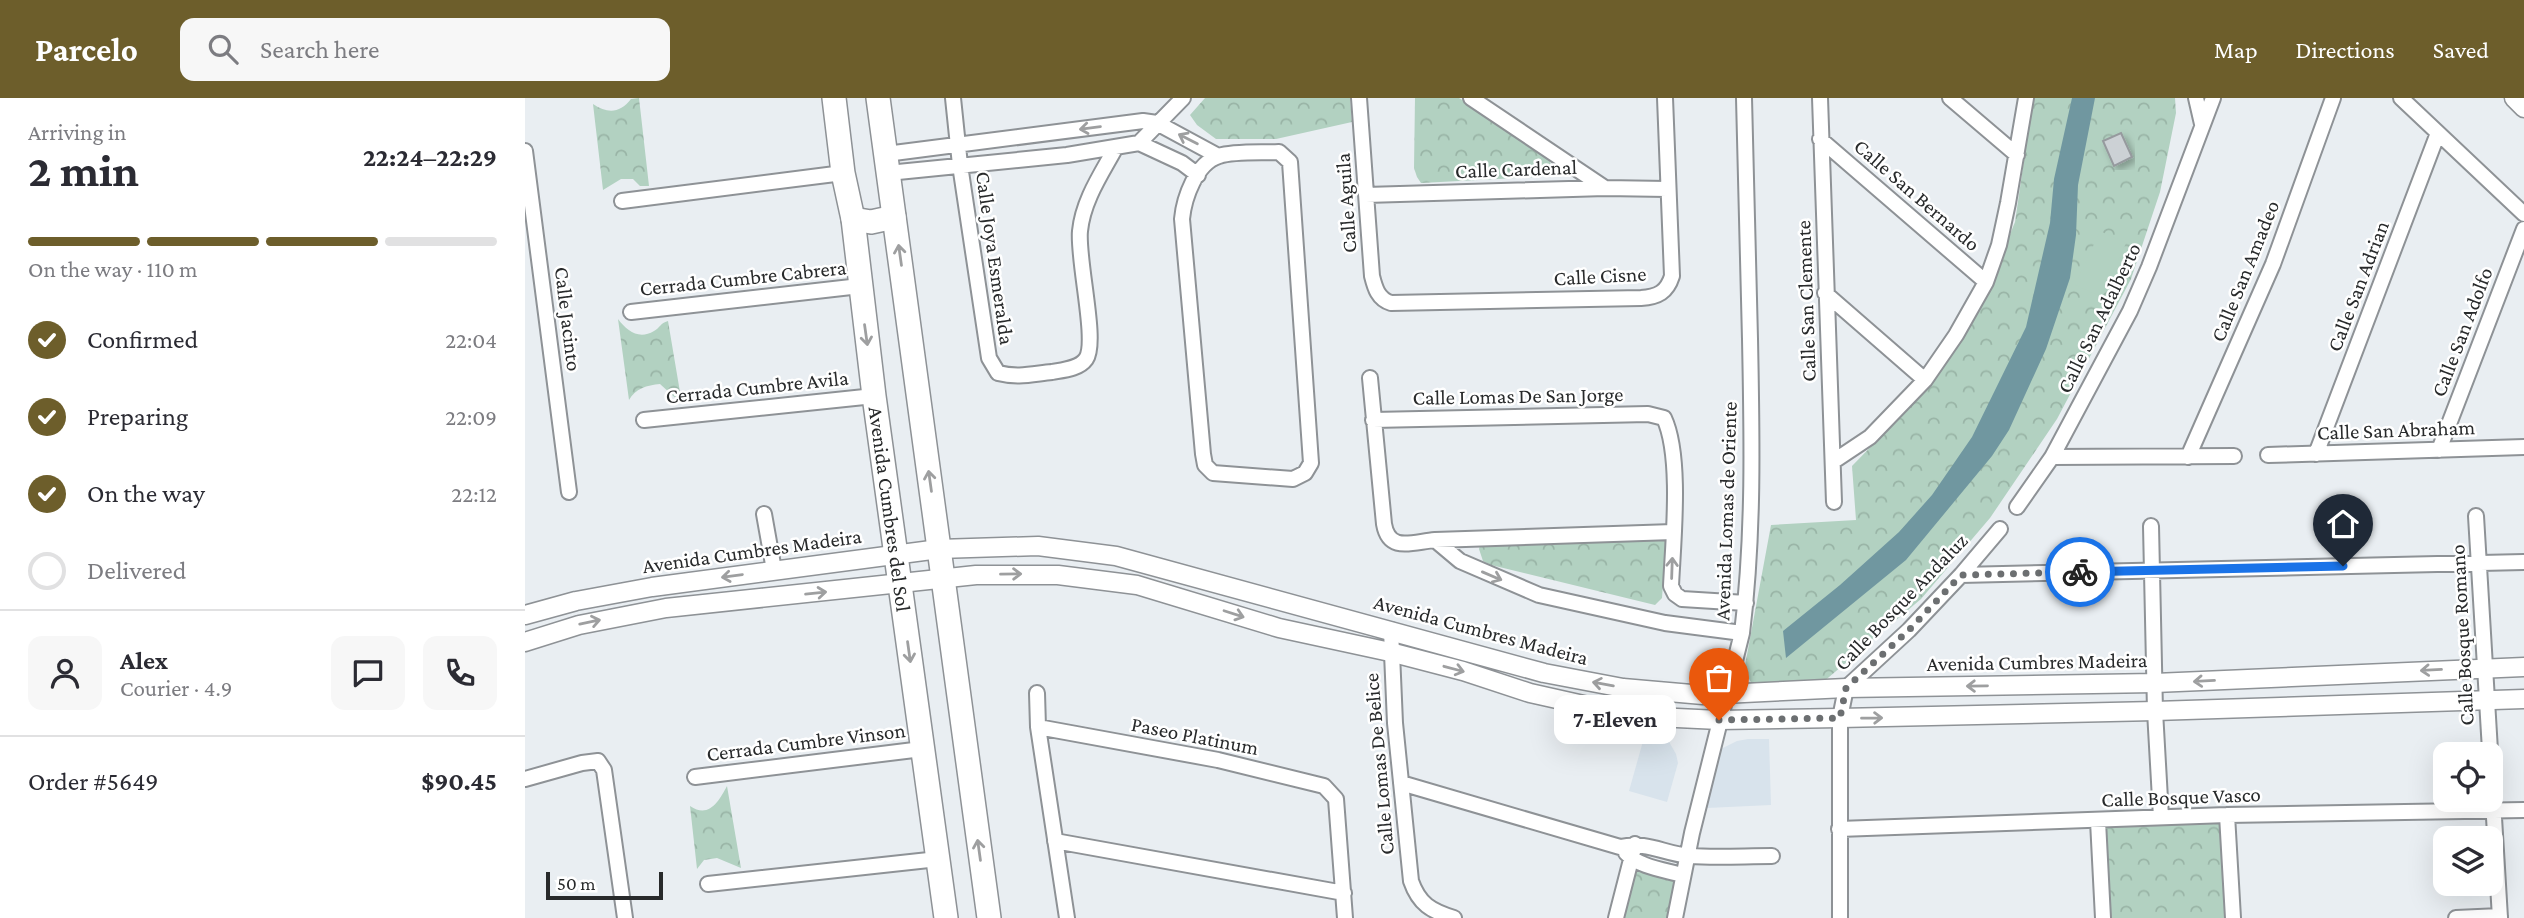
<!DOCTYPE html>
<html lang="en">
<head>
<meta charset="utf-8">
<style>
	body { margin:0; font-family:"Crimson Pro",serif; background:#f7f7f7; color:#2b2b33; height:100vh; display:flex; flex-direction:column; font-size:26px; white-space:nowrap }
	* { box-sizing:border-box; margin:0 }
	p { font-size:23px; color:#7c7c81 }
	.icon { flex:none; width:38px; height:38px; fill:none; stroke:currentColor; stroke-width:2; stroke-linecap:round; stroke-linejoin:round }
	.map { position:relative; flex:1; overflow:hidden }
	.drawer { display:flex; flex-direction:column; background:#fff; width:525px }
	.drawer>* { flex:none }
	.controls { position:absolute; left:1908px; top:644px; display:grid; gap:14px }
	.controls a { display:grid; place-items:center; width:70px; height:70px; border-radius:14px; background:#fff; box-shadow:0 7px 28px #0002; font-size:35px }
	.scale { position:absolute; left:21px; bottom:18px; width:117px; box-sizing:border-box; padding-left:7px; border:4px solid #282a2b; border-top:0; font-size:19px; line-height:24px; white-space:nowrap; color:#282a2b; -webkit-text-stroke:5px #fff; paint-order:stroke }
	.pin { position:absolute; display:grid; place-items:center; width:60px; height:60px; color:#fff; margin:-72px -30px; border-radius:50% 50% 50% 0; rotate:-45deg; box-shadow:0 0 7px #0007 }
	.pin .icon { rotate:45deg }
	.courier { position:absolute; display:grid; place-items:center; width:70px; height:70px; margin:-35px; border:5px solid #1a73e8; border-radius:50%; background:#fff; color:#222; box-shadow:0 2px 9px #0007 }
	.bubble { position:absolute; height:49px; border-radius:14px; background:#fff; box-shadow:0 7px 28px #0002; font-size:23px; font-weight:700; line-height:49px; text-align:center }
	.head em { font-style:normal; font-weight:700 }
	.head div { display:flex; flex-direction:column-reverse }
	.head { display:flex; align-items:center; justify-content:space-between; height:119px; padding:0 28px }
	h1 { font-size:46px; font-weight:700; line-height:52px }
	.bar { display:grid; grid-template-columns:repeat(4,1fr); gap:10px 7px; align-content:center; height:84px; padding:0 28px }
	.bar i { height:9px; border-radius:5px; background:#e1e1e2 }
	.bar .active { background:#6d5e2b }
	.bar p { grid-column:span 4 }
	.line { display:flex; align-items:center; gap:18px; padding:0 28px; border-top:2px solid #e1e1e2 }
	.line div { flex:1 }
	.round { display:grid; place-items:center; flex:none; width:74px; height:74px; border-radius:14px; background:#f7f7f7 }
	ol { padding:0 28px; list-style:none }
	li { display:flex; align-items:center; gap:21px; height:77px }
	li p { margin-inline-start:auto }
	li .icon { padding:7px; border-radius:50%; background:#6d5e2b; color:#fff; stroke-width:4 }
	li:last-child { color:#7c7c81 }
	li i { width:38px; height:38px; border:4px solid #e1e1e2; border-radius:50% }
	header { display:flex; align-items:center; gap:42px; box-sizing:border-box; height:98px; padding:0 35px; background:#6d5e2b; color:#fff }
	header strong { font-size:33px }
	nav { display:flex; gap:38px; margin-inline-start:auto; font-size:24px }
	.search { width:490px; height:63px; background:#f7f7f7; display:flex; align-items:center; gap:18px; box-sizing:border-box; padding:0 24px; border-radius:14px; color:#7c7c81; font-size:26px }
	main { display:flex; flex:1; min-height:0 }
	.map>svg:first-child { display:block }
</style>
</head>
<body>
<header>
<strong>Parcelo</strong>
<div class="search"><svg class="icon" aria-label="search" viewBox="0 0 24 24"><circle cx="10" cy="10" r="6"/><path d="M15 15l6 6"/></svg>Search here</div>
<nav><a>Map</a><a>Directions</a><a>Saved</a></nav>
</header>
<main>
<section class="drawer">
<div class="head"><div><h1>2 min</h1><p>Arriving in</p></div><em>22:24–22:29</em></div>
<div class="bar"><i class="active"></i><i class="active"></i><i class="active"></i><i></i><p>On the way · 110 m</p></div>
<ol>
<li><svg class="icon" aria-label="check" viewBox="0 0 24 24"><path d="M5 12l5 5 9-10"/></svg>Confirmed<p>22:04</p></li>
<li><svg class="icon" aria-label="check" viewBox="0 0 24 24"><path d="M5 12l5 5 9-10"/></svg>Preparing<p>22:09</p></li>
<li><svg class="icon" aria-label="check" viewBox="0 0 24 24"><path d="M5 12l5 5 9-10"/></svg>On the way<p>22:12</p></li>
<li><i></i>Delivered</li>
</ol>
<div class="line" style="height:126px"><a class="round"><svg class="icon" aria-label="person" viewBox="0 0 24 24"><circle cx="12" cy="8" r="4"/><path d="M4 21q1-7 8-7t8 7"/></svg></a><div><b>Alex</b><p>Courier · 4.9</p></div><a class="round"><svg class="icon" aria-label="chat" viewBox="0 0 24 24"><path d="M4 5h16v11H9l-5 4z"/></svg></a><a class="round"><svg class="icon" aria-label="phone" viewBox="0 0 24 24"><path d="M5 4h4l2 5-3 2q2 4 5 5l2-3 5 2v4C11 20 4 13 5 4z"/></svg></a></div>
<div class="line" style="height:91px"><div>Order #5649</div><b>$90.45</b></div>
</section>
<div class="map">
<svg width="1999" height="820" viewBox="0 0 1999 820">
	<defs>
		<pattern id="park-crowns" width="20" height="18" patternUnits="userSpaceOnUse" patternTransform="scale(1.75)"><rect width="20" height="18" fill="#b2d1c1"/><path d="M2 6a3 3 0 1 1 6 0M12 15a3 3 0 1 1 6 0" fill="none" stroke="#99b4a6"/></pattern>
		<filter id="shadow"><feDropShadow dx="4" dy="4" stdDeviation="3.5" flood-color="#0004"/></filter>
	</defs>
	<rect width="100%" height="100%" fill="#e9eef2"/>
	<!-- built -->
	<path fill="#d8e3ec" d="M 1120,636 L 1136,637 L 1143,642 L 1151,656 L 1153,665 L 1142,704 L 1104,693 Z
		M 1223,641 L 1244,641 L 1246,707 L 1182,710 L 1196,651 L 1212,643 Z"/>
	<!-- park -->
	<path fill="url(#park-crowns)" d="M 114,0 L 124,88 L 115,88 L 108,81 L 96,81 L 78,92 L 68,6 C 83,16 95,15 106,1 Z
		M 680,0 L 825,0 L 827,24 L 751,41 L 691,41 L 672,27 L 665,17 Z
		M 890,0 L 934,0 L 1021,55 L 1025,60 L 1026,73 L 1021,78 L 1011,79 L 896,85 L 892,79 L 889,70 Z
		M 1508,0 L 1650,0 L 1651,15 L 1635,94 L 1606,181 L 1532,321 L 1465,420 L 1396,501 L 1297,585 L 1229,589 L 1219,573 L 1246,427 L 1331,422 L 1327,368 L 1407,286 L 1458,203 L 1490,124 Z
		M 93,221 C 102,233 114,242 129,233 C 135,230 135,225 143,223 L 157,306 L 135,286 C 122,287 110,291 104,302 Z
		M 1141,439 L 1137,500 L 1130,507 L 966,467 L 958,463 L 954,451 L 957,440 Z
		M 202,688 L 216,770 L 192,760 L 179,762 L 172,771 L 165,708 C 184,721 194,703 202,688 Z
		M 1702,717 L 1708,820 L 1578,820 L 1573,723 Z
		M 1106,760 L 1157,777 L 1150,820 L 1094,820 Z"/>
	<!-- pitch -->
	<path fill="#b2d1c1" d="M 1575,133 L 1601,145 L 1577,199 L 1550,187 Z"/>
	<!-- water -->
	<path fill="#7097a0" d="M 1547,0 L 1570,0 L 1553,87 L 1551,137 L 1545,180 L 1521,251 L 1484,332 L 1467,358 L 1381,462 L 1261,560 L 1258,533 L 1315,487 L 1374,434 L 1407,397 L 1447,339 L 1501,229 L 1525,125 L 1529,81 Z"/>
	<!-- building -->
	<path fill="#ccd1d5" stroke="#969a9e" stroke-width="2" filter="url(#shadow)" d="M 1596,35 L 1607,59 L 1589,68 L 1578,43 Z"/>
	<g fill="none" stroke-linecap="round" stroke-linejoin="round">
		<defs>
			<path id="minor" d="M 428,0 L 435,67 L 464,260 L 473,275 C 493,280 507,276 527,274 C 538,272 554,271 561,261 C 573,244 552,161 555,133 C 558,102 577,75 591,49
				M 834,0 L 847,178 C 850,190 853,201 866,205 L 1116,200 C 1133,199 1142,194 1147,178 L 1140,0
				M 946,0 L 1080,90
				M 1295,0 L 1309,404
				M 1425,0 L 1492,57
				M 1671,0 L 1677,26
				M 1876,0 L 1999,116
				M 1295,41 L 1461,184
				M 614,45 L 658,0
				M 0,53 L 44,394
				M 754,54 L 765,64 L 786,365 L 780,375 L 768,381 L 688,375 L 680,367 L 678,356 L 657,121 C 659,100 671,65 694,58 C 709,53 737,55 754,54 Z
				M 361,56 L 618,23 L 632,25 L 693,58
				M 363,75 L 542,57 L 614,45 L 657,65 L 673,77
				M 841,97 L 1080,90 L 1142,91
				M 97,103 L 318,75
				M 1300,195 L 1400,282
				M 106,214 L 335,188
				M 845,280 L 859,426 C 864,455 887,444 910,442 L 1148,434
				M 119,322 L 349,298
				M 848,322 L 1123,316 L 1139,320 C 1157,358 1148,444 1146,488 L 1150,496 L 1157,501 L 1221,505
				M 1914,352 L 1999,131
				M 1791,356 L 1913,35
				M 1743,357 L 1999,349
				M 1527,359 L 1709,358
				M 1663,359 L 1748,166 L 1808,0
				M 1309,363 L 1345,339 L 1400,282 L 1431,237 L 1461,184 L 1474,147 L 1483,105 L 1501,0
				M 1492,409 L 1527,359 L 1605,213 L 1624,169 L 1688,0
				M 239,416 L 249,472
				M 1951,418 L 1975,820
				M 1626,428 L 1630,613 L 1636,719
				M 910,442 L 935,463 L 1014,497 L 1140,525 L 1217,535
				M 1436,477 L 1999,464
				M 866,532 L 870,625 L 886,783 C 894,806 906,813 929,820
				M 512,595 L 513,629 L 542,820
				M 513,629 L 693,662 L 799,688 L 811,701 L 820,820
				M 170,679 L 397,651
				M 0,681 L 57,665 L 73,663 L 79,672 L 100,820
				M 876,685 L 1095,749 C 1123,743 1139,756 1165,758 C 1192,760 1220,758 1247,758
				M 1702,717 L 1708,820
				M 1573,723 L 1578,820
				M 1314,731 L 1702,717 L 1999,712
				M 530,743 L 819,795
				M 1101,755 C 1114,769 1140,772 1157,777
				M 183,786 L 413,761
				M 1091,820 L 1110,746
				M 1150,820 L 1167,735 L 1217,535 C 1229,438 1227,339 1225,241 C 1223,161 1221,80 1219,0
				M 1315,820 L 1315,620 L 1321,590 L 1384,532 L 1436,477 L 1475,431
				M 1931,820 L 1975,818"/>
			<path id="tertiary" d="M 1989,0 L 1999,10
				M 0,517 L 51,503 L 127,489 L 414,451 L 513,448 L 591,458 L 1019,575 L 1098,590 L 1178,597 L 1321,590 L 1630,585 L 1999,569
				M 0,544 L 54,527 L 141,510 L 451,477 L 533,477 L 612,487 L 754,530 L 865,554 L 938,573 L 1005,595 L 1072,610 L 1131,619 L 1194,622 L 1315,620 L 1630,613 L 1999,601"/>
			<g id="primary">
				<path id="s1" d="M 309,0 L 318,75 L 328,121 L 349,298 L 421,820"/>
				<path d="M 353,0 L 464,820"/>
				<path d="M 328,121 L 346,124 L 369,119"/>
			</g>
		</defs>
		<!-- minor casing -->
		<use href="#minor" stroke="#8e9296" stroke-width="18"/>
		<!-- tertiary casing -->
		<use href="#tertiary" stroke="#8e9296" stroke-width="21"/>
		<!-- primary casing -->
		<use href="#primary" stroke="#8e9296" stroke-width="26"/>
		<!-- minor -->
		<use href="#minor" stroke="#fff" stroke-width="14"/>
		<!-- tertiary -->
		<use href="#tertiary" stroke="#fff" stroke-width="18"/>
		<!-- primary -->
		<use href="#primary" stroke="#fff" stroke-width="23"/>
	</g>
	<!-- one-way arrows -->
	<defs><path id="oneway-shaft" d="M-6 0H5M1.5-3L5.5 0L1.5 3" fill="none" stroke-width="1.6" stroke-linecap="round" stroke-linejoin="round" transform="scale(1.75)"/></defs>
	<g stroke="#9e9fa0">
		<use href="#oneway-shaft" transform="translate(565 30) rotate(173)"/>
		<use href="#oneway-shaft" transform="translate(663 41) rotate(-153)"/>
		<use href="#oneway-shaft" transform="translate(375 157) rotate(-98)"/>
		<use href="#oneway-shaft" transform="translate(341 237) rotate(82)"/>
		<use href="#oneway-shaft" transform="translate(405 383) rotate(-98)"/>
		<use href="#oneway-shaft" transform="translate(1147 470) rotate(-88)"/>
		<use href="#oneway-shaft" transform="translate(486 476) rotate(-1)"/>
		<use href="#oneway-shaft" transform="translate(207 478) rotate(172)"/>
		<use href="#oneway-shaft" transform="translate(967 478) rotate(23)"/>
		<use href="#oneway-shaft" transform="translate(291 495) rotate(-6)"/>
		<use href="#oneway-shaft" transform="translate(709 516) rotate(18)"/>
		<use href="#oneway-shaft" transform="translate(65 524) rotate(-12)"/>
		<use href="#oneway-shaft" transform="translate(384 554) rotate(82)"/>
		<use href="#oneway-shaft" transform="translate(929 571) rotate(15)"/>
		<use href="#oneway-shaft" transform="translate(1906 572) rotate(177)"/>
		<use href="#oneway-shaft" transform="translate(1679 583) rotate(177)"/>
		<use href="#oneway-shaft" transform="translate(1078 586) rotate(-170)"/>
		<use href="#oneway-shaft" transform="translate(1452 588) rotate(179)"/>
		<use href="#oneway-shaft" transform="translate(1347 620) rotate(-1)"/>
		<use href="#oneway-shaft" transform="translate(454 752) rotate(-98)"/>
	</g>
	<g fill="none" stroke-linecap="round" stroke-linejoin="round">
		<!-- done -->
		<path stroke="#6c6f71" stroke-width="7" stroke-dasharray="0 12.6" d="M 1194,622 L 1315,620 L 1321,590 L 1384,532 L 1436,477 L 1555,474"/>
		<!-- route -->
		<path stroke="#1a73e8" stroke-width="9" d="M 1555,474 L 1818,468"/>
	</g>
	<g text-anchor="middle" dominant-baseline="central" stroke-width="5" stroke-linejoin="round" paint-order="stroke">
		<!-- street labels -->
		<g font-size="21" fill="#282a2b" stroke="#fff">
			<text transform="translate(991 71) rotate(-2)">Calle Cardenal</text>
			<text transform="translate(1392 97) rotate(41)">Calle San Bernardo</text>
			<text transform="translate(821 105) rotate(-94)">Calle Aguila</text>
			<text transform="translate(470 160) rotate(82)">Calle Joya Esmeralda</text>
			<text transform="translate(1720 173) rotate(-68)">Calle San Amadeo</text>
			<text transform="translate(1075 178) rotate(-3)">Calle Cisne</text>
			<text transform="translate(218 180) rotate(-6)">Cerrada Cumbre Cabrera</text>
			<text transform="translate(1833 188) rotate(-69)">Calle San Adrian</text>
			<text transform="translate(1281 203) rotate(-92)">Calle San Clemente</text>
			<text transform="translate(1574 220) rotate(-64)">Calle San Adalberto</text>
			<text transform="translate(43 221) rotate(83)">Calle Jacinto</text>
			<text transform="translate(1937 234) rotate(-69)">Calle San Adolfo</text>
			<text transform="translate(232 289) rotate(-6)">Cerrada Cumbre Avila</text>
			<text transform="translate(993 298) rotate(-1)">Calle Lomas De San Jorge</text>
			<text transform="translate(1871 332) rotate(-2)">Calle San Abraham</text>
			<text stroke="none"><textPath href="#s1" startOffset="415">Avenida Cumbres del Sol</textPath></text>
			<text transform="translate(1201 413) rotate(-88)">Avenida Lomas de Oriente</text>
			<text transform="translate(227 453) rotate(-8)">Avenida Cumbres Madeira</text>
			<text transform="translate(1376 504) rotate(-46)">Calle Bosque Andaluz</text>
			<text transform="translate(956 532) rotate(15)">Avenida Cumbres Madeira</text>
			<text transform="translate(1937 537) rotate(-93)">Calle Bosque Romano</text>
			<text transform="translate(1512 564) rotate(-1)">Avenida Cumbres Madeira</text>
			<text transform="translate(670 638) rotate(11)">Paseo Platinum</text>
			<text transform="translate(281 644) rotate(-7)">Cerrada Cumbre Vinson</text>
			<text transform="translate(854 666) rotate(-95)">Calle Lomas De Belice</text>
			<text transform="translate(1656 699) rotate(-2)">Calle Bosque Vasco</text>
		</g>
	</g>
</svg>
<div class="controls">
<a><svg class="icon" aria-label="locate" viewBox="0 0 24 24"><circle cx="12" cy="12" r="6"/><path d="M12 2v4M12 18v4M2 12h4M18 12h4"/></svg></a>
<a><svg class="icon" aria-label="layers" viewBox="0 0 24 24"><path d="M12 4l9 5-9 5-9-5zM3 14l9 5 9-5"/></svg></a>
</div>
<div class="scale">50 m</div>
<div class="pin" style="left:1194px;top:622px;background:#ea580c"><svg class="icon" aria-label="bag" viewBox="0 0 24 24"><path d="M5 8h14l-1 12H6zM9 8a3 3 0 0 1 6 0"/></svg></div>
<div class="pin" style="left:1818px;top:468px;background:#1f2937"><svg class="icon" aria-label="home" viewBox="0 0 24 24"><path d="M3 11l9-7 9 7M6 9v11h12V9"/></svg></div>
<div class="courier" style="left:1555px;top:474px"><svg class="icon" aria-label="bike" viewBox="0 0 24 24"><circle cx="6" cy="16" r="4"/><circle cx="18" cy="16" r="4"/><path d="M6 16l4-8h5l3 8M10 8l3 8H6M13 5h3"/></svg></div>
<div class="bubble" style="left:1029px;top:597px;width:122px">7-Eleven</div>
</div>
</main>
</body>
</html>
